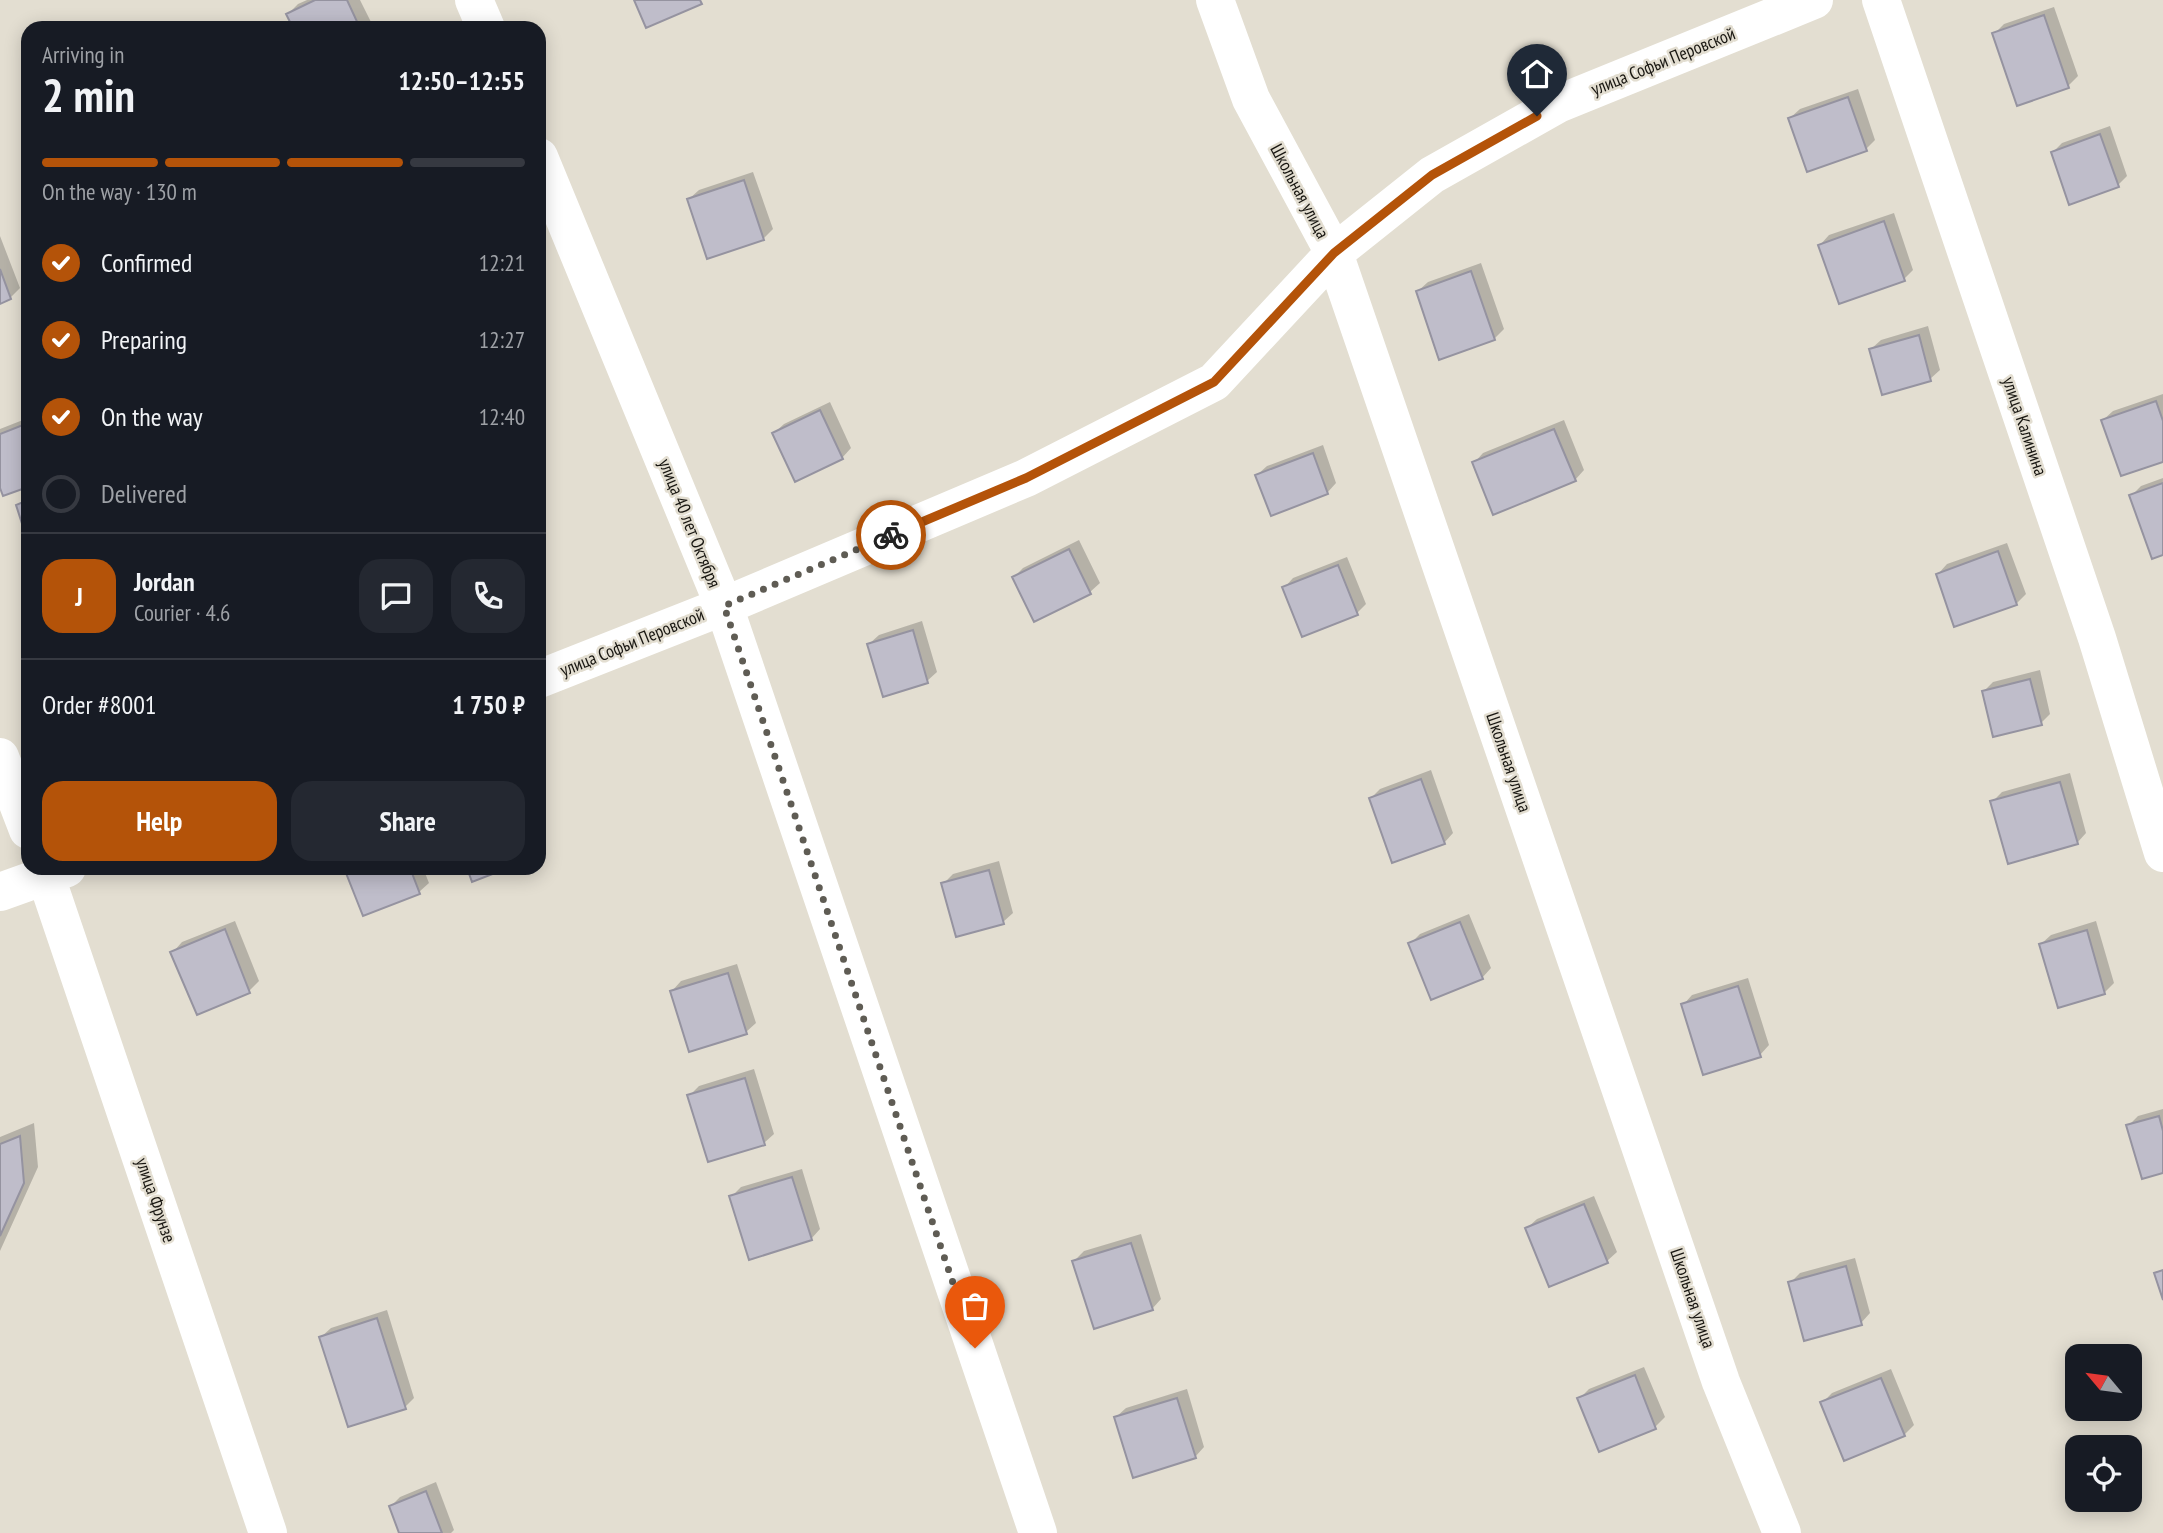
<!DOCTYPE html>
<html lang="en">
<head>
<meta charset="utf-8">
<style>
	body { margin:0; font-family:"PT Sans Narrow",sans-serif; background:#242831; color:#f1f3f6; height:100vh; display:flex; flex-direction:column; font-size:26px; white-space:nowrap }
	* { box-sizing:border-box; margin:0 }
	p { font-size:23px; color:#9ea1a6 }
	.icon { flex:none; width:38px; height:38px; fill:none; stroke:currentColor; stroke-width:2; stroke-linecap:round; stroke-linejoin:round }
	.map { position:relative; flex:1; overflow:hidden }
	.sheet { position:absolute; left:21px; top:21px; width:525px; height:854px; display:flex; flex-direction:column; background:#171b24; border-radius:21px; box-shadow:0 4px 18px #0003 }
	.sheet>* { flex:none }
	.needle { width:46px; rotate:299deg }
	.tools { position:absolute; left:2065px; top:1344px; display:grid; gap:14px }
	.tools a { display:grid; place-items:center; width:77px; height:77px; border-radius:14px; background:#171b24; box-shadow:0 4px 18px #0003; font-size:35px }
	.pin { position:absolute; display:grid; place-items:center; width:60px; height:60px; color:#fff; margin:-72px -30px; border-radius:50% 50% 50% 0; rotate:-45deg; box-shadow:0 0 7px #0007 }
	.pin .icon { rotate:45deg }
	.courier { position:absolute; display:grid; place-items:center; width:70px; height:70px; margin:-35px; border:5px solid #b45309; border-radius:50%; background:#fff; color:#222; box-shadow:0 2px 9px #0007 }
	.summary em { font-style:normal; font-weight:600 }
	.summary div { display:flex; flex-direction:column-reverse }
	.summary { display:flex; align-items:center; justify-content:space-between; height:119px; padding:0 21px }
	h1 { font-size:46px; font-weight:600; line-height:52px }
	.bar { display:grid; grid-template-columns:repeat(4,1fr); gap:10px 7px; align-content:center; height:84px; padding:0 21px }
	.bar i { height:9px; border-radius:5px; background:#363941 }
	.bar .on { background:#b45309 }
	.bar p { grid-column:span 4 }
	.line { display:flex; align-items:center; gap:18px; padding:0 21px; border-top:2px solid #363941 }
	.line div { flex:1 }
	.round { display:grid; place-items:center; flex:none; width:74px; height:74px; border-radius:21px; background:#242831 }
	ol { padding:0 21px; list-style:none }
	li { display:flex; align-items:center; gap:21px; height:77px }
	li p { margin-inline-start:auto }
	li .icon { padding:7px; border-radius:50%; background:#b45309; color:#fff; stroke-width:4 }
	li:last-child { color:#9ea1a6 }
	li i { width:38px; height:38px; border:4px solid #363941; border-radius:50% }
	.action { display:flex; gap:14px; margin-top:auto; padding:14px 21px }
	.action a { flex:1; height:80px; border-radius:21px; background:#b45309; color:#fff; font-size:28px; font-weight:600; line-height:80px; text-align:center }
	.action a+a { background:#242831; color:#f1f3f6 }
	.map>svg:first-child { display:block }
</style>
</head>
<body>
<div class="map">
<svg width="2163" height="1533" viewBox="0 0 2163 1533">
	<rect width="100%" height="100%" fill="#e3ded1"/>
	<!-- shadow -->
	<path fill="#0003" d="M 307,0 L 360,0 L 374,28 L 295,28 L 288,14 L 298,4 Z
		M 2054,7 L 2078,76 L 2068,86 L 2018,103 L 1994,34 L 2004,24 Z
		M 1858,89 L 1875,140 L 1866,149 L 1790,118 L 1800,109 Z
		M 2110,126 L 2127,176 L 2118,185 L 2053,152 L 2062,143 Z
		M 753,172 L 773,229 L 763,239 L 689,199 L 699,190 Z
		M 1894,213 L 1913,270 L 1904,279 L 1820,245 L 1829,235 Z
		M 0,236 L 20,288 L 10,298 L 0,302 Z
		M 1481,263 L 1504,329 L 1494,339 L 1418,291 L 1428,282 Z
		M 1928,326 L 1940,370 L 1930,379 L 1871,349 L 1881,340 Z
		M 2163,394 L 2163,460 L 2103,420 L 2113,411 Z
		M 830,402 L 851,448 L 842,458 L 774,433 L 784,424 Z
		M 28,418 L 28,485 L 0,483 L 0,429 Z
		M 1564,420 L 1584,470 L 1575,480 L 1474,463 L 1483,453 Z
		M 1323,445 L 1336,483 L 1327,493 L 1257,475 L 1267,466 Z
		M 2163,478 L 2163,553 L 2132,495 L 2141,486 Z
		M 1079,540 L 1100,583 L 1090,592 L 1014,577 L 1023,568 Z
		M 2007,543 L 2026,594 L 2016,604 L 1938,574 L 1947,564 Z
		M 1347,557 L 1366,604 L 1357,613 L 1284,588 L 1293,578 Z
		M 922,621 L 937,672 L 927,681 L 869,644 L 879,635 Z
		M 2040,670 L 2050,714 L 2041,723 L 1984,691 L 1993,682 Z
		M 1431,770 L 1453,833 L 1444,843 L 1371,798 L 1380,789 Z
		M 2070,773 L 2086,833 L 2077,843 L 1992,802 L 2002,792 Z
		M 999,861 L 1013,913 L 1003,922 L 943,884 L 953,874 Z
		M 346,868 L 423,868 L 429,883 L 419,892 Z
		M 1469,914 L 1491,968 L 1482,978 L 1410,944 L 1420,934 Z
		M 235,921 L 259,981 L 249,991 L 198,1013 L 173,952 L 182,942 Z
		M 2096,921 L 2114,983 L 2104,993 L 2041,944 L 2051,935 Z
		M 737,964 L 756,1023 L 746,1032 L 672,991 L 681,981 Z
		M 1748,978 L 1769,1045 L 1760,1055 L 1683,1005 L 1692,995 Z
		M 754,1069 L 774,1134 L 764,1143 L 689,1096 L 699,1086 Z
		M 2163,1109 L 2163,1171 L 2128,1126 L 2138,1116 Z
		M 34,1123 L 38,1167 L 0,1251 L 0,1137 Z
		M 802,1169 L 820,1229 L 811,1239 L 731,1197 L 741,1187 Z
		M 1594,1196 L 1617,1252 L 1607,1261 L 1527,1228 L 1537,1219 Z
		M 1141,1234 L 1161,1299 L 1152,1309 L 1074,1261 L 1084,1251 Z
		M 1855,1258 L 1870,1313 L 1861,1323 L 1790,1283 L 1800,1273 Z
		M 387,1310 L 414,1398 L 405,1407 L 321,1337 L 331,1328 Z
		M 1644,1367 L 1665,1417 L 1655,1427 L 1600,1450 L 1579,1399 L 1589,1389 Z
		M 1891,1369 L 1914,1425 L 1904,1435 L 1822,1403 L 1832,1393 Z
		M 1187,1389 L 1204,1447 L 1195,1457 L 1116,1417 L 1126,1408 Z
		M 436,1482 L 454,1530 L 451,1533 L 401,1533 L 391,1506 L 400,1497 Z"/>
	<!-- building -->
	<path fill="#bfbdca" stroke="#9593a0" stroke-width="2" d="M 315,0 L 347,0 L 360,28 L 293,28 L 286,14 Z
		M 634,0 L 700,0 L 702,4 L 646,28 Z
		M 2044,15 L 2069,88 L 2017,106 L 1992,33 Z
		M 1848,97 L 1867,151 L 1807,172 L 1788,118 Z
		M 2100,134 L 2119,187 L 2069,205 L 2051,152 Z
		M 744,180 L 764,240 L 707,259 L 687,199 Z
		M 1884,221 L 1905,281 L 1839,304 L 1818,245 Z
		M 0,269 L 11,299 L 0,304 Z
		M 1471,271 L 1495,340 L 1439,360 L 1416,291 Z
		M 1919,335 L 1931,381 L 1882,395 L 1869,349 Z
		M 2156,401 L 2163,421 L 2163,462 L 2121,476 L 2101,420 Z
		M 820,410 L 843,459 L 795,482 L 772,433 Z
		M 28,423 L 28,487 L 3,496 L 0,488 L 0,434 Z
		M 1554,429 L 1576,481 L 1493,515 L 1472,462 Z
		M 1313,453 L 1328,494 L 1271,516 L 1255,475 Z
		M 2163,483 L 2163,555 L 2152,559 L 2129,495 Z
		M 28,500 L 28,535 L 26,536 L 16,505 Z
		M 1069,549 L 1091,594 L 1034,622 L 1012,577 Z
		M 1998,551 L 2017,605 L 1954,627 L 1936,574 Z
		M 1338,565 L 1358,615 L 1302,637 L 1282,587 Z
		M 913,630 L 928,683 L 883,697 L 867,644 Z
		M 2030,679 L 2042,725 L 1993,737 L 1982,691 Z
		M 1421,779 L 1445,844 L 1392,863 L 1369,798 Z
		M 2060,782 L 2078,844 L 2008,864 L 1990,801 Z
		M 344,868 L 410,868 L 420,894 L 363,916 Z
		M 467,868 L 508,868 L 472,882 Z
		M 989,870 L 1004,924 L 956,937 L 941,883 Z
		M 1460,922 L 1483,979 L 1431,1000 L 1408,943 Z
		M 225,929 L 250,993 L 197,1015 L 170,952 Z
		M 2087,930 L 2105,994 L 2058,1008 L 2039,944 Z
		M 728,973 L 747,1034 L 689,1052 L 670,991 Z
		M 1738,986 L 1761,1057 L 1703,1075 L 1681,1004 Z
		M 745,1078 L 765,1145 L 708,1162 L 687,1095 Z
		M 2159,1116 L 2163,1131 L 2163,1173 L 2142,1179 L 2126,1125 Z
		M 20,1136 L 24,1183 L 0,1236 L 0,1144 Z
		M 792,1177 L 812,1240 L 749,1260 L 729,1196 Z
		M 1584,1204 L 1608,1263 L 1549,1287 L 1525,1228 Z
		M 1131,1243 L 1153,1310 L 1094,1329 L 1072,1261 Z
		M 1846,1266 L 1862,1325 L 1804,1341 L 1788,1282 Z
		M 2163,1270 L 2163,1300 L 2154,1273 Z
		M 377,1318 L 406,1409 L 348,1427 L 319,1337 Z
		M 1635,1375 L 1656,1429 L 1599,1452 L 1577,1398 Z
		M 1881,1378 L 1905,1436 L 1844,1461 L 1820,1402 Z
		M 1177,1398 L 1196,1458 L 1133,1478 L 1114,1417 Z
		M 426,1491 L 442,1533 L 399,1533 L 389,1506 Z"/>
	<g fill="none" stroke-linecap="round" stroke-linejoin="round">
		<!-- minor -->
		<path stroke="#fff" stroke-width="38" d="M 474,0 L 486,28
			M 1215,0 L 1251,99 L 1334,253 L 1721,1382 L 1782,1533
			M 1881,0 L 2097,638 L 2163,853
			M 539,157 L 724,606 L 1038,1533
			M 539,679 L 724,606 L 1026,478 L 1214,382 L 1334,253 L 1432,175 L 1558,104 L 1814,0
			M 0,757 L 28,830
			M 43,868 L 268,1533
			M 0,892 L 67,868"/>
	</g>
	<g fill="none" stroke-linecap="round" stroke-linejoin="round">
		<!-- done -->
		<path stroke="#5f5c54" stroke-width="7" stroke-dasharray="0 12.6" d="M 891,535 L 724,606 L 975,1348"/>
		<!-- route -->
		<path stroke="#b45309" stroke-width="9" d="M 891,535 L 1026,478 L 1214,382 L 1334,253 L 1432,175 L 1537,116"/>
	</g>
	<g text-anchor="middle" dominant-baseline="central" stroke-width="5" stroke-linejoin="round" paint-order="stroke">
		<!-- street labels -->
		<g font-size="18" fill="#181611" stroke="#e3ded1">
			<text transform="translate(1663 61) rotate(-22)">улица Софьи Перовской</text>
			<text transform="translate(1300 191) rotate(62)">Школьная улица</text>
			<text transform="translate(2025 426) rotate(71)">улица Калинина</text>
			<text transform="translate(690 523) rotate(68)">улица 40 лет Октября</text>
			<text transform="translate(632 642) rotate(-22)">улица Софьи Перовской</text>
			<text transform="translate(1509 762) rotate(71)">Школьная улица</text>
			<text transform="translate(156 1200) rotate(71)">улица Фрунзе</text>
			<text transform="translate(1693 1298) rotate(71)">Школьная улица</text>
		</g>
	</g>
</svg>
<div class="tools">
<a><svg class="needle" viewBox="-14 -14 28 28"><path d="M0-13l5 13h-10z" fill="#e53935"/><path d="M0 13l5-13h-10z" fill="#9ea1a6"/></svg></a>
<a><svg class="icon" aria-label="locate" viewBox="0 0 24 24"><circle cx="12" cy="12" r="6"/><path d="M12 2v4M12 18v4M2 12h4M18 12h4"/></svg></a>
</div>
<div class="pin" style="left:975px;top:1348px;background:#ea580c"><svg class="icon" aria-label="bag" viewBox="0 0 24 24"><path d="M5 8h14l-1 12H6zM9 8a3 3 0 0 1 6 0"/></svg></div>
<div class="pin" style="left:1537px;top:116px;background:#1f2937"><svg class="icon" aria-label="home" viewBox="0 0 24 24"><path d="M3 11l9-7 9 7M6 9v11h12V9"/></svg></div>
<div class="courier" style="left:891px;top:535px"><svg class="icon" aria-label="bike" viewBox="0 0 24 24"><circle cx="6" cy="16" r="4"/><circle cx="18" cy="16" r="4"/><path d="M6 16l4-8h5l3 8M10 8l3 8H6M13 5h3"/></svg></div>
<section class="sheet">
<div class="summary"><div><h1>2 min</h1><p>Arriving in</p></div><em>12:50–12:55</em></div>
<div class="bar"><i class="on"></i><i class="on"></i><i class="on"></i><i></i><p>On the way · 130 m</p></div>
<ol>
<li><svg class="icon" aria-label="check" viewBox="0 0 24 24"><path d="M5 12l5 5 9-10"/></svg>Confirmed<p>12:21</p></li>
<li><svg class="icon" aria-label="check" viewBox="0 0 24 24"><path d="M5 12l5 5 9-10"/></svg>Preparing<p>12:27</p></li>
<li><svg class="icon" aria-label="check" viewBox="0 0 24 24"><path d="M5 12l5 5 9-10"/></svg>On the way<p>12:40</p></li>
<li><i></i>Delivered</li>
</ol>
<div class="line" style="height:126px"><b class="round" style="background:#b45309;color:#fff">J</b><div><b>Jordan</b><p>Courier · 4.6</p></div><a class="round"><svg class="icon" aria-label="chat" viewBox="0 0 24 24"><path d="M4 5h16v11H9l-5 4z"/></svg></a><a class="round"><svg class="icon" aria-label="phone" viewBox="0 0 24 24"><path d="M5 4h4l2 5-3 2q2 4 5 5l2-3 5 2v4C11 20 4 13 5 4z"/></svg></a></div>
<div class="line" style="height:91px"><div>Order #8001</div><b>1 750 ₽</b></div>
<div class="action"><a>Help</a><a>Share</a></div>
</section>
</div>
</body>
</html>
